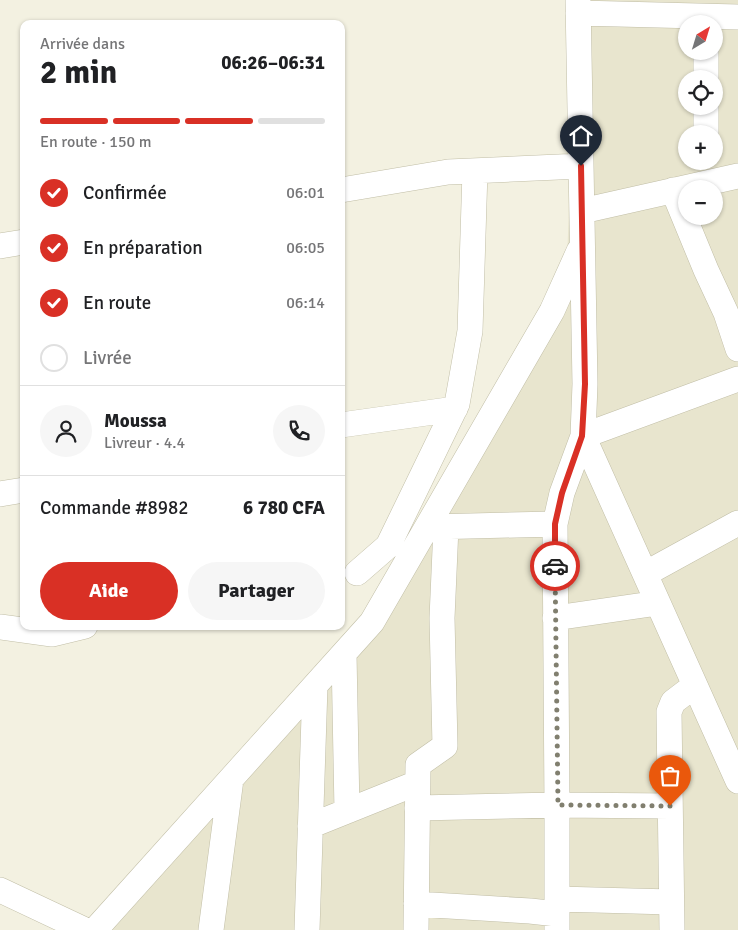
<!DOCTYPE html>
<html lang="fr">
<head>
<meta charset="utf-8">
<style>
	body { margin:0; font-family:Signika,sans-serif; background:#f6f6f6; color:#202124; height:100vh; display:flex; flex-direction:column; font-size:19px; white-space:nowrap }
	* { box-sizing:border-box; margin:0 }
	p { font-size:16px; color:#757577 }
	.icon { flex:none; width:28px; height:28px; fill:none; stroke:currentColor; stroke-width:2; stroke-linecap:round; stroke-linejoin:round }
	.map { position:relative; flex:1; overflow:hidden }
	.sheet { position:absolute; left:20px; top:20px; width:325px; height:610px; display:flex; flex-direction:column; background:#fff; border-radius:10px; box-shadow:0 1px 4px #0004 }
	.sheet>* { flex:none }
	.needle { width:32px; rotate:38deg }
	.fabs { position:absolute; left:678px; top:15px; display:grid; gap:10px }
	.fabs a { display:grid; place-items:center; width:45px; height:45px; border-radius:50%; background:#fff; box-shadow:0 1px 4px #0004; font-size:25px }
	.pin { position:absolute; display:grid; place-items:center; width:42px; height:42px; color:#fff; margin:-51px -21px; border-radius:50% 50% 50% 0; rotate:-45deg; box-shadow:0 0 5px #0007 }
	.pin .icon { rotate:45deg }
	.courier { position:absolute; display:grid; place-items:center; width:50px; height:50px; margin:-25px; border:4px solid #d93025; border-radius:50%; background:#fff; color:#222; box-shadow:0 1px 6px #0007 }
	.summary em { font-style:normal; font-weight:800 }
	.summary div { display:flex; flex-direction:column-reverse }
	.summary { display:flex; align-items:center; justify-content:space-between; height:85px; padding:0 20px }
	h1 { font-size:32px; font-weight:800; line-height:38px }
	.bar { display:grid; grid-template-columns:repeat(4,1fr); gap:8px 5px; align-content:center; height:60px; padding:0 20px }
	.bar i { height:6px; border-radius:4px; background:#e0e0e0 }
	.bar .current { background:#d93025 }
	.bar p { grid-column:span 4 }
	.line { display:flex; align-items:center; gap:12px; padding:0 20px; border-top:1px solid #e0e0e0 }
	.line div { flex:1 }
	.round { display:grid; place-items:center; flex:none; width:52px; height:52px; border-radius:26px; background:#f6f6f6 }
	ol { padding:0 20px; list-style:none }
	li { display:flex; align-items:center; gap:15px; height:55px }
	li p { margin-inline-start:auto }
	li .icon { padding:5px; border-radius:50%; background:#d93025; color:#fff; stroke-width:4 }
	li:last-child { color:#757577 }
	li i { width:28px; height:28px; border:2px solid #e0e0e0; border-radius:50% }
	.cta { display:flex; gap:10px; margin-top:auto; padding:10px 20px }
	.cta a { flex:1; height:58px; border-radius:30px; background:#d93025; color:#fff; font-size:20px; font-weight:800; line-height:58px; text-align:center }
	.cta a+a { background:#f6f6f6; color:#202124 }
	.map>svg:first-child { display:block }
</style>
</head>
<body>
<div class="map">
<svg width="738" height="930" viewBox="0 0 738 930">
	<rect width="100%" height="100%" fill="#f3f1e1"/>
	<!-- residential -->
	<path fill="#e8e5ce" fill-rule="evenodd" d="M 573,0 L 738,0 L 738,930 L 99,930 L 365,647 L 566,292 L 570,175 ZM 686,24 L 714,24 L 714,51 L 686,51 ZM 686,79 L 714,79 L 714,106 L 686,106 ZM 686,134 L 714,134 L 714,161 L 686,161 ZM 686,189 L 714,189 L 714,216 L 686,216 Z"/>
	<g fill="none" stroke-linecap="round" stroke-linejoin="round">
		<defs>
			<path id="minor" d="M 578,13 L 738,17
				M 706,79 L 706,51
				M 706,134 L 706,106
				M 341,190 L 448,172 L 581,166
				M 673,190 L 706,270 L 726,313 L 738,349
				M 582,211 L 738,176
				M 0,246 L 24,242
				M 341,425 L 455,409
				M 583,436 L 738,781
				M 583,436 L 738,379
				M 0,494 L 24,490
				M 430,527 L 555,524
				M 357,573 L 388,546 L 457,404 L 470,331 L 475,171
				M 645,574 L 738,523
				M 555,618 L 658,603
				M 0,627 L 52,634 L 85,626
				M 344,654 L 347,811
				M 417,808 L 557,805 L 670,806
				M 310,826 L 417,783
				M 0,890 L 85,930
				M 557,899 L 671,902
				M 416,904 L 530,911 L 557,914
				M 95,930 L 372,622 L 552,311 L 579,251
				M 211,930 L 231,779
				M 307,930 L 315,686
				M 416,930 L 418,765 L 445,746 L 442,618 L 446,527
				M 557,930 L 557,805 L 555,524 L 562,493 L 583,436 L 585,384 L 578,0
				M 672,930 L 669,712 L 673,702 L 694,686"/>
		</defs>
		<!-- minor casing -->
		<use href="#minor" stroke="#c1bea6" stroke-width="26"/>
		<!-- minor -->
		<use href="#minor" stroke="#fff" stroke-width="25"/>
	</g>
	<g fill="none" stroke-linecap="round" stroke-linejoin="round">
		<!-- done -->
		<path stroke="#817f6f" stroke-width="5" stroke-dasharray="0 9" d="M 555,566 L 558,805 L 670,806"/>
		<!-- route -->
		<path stroke="#d93025" stroke-width="6" d="M 555,566 L 555,524 L 562,493 L 582,436 L 585,384 L 581,166"/>
	</g>
</svg>
<div class="fabs">
<a><svg class="needle" viewBox="-14 -14 28 28"><path d="M0-13l5 13h-10z" fill="#e53935"/><path d="M0 13l5-13h-10z" fill="#757577"/></svg></a>
<a><svg class="icon" aria-label="locate" viewBox="0 0 24 24"><circle cx="12" cy="12" r="6"/><path d="M12 2v4M12 18v4M2 12h4M18 12h4"/></svg></a>
<a>+</a>
<a>−</a>
</div>
<div class="pin" style="left:670px;top:806px;background:#ea580c"><svg class="icon" aria-label="bag" viewBox="0 0 24 24"><path d="M5 8h14l-1 12H6zM9 8a3 3 0 0 1 6 0"/></svg></div>
<div class="pin" style="left:581px;top:166px;background:#1f2937"><svg class="icon" aria-label="home" viewBox="0 0 24 24"><path d="M3 11l9-7 9 7M6 9v11h12V9"/></svg></div>
<div class="courier" style="left:555px;top:566px"><svg class="icon" aria-label="car" viewBox="0 0 24 24"><path d="M5 17H2v-5l4-1 3-4h7l3 4 3 1v5h-3M9 17h6M6 11h13"/><circle cx="7" cy="17" r="2"/><circle cx="17" cy="17" r="2"/></svg></div>
<section class="sheet">
<div class="summary"><div><h1>2 min</h1><p>Arrivée dans</p></div><em>06:26–06:31</em></div>
<div class="bar"><i class="current"></i><i class="current"></i><i class="current"></i><i></i><p>En route · 150 m</p></div>
<ol>
<li><svg class="icon" aria-label="check" viewBox="0 0 24 24"><path d="M5 12l5 5 9-10"/></svg>Confirmée<p>06:01</p></li>
<li><svg class="icon" aria-label="check" viewBox="0 0 24 24"><path d="M5 12l5 5 9-10"/></svg>En préparation<p>06:05</p></li>
<li><svg class="icon" aria-label="check" viewBox="0 0 24 24"><path d="M5 12l5 5 9-10"/></svg>En route<p>06:14</p></li>
<li><i></i>Livrée</li>
</ol>
<div class="line" style="height:90px"><a class="round"><svg class="icon" aria-label="person" viewBox="0 0 24 24"><circle cx="12" cy="8" r="4"/><path d="M4 21q1-7 8-7t8 7"/></svg></a><div><b>Moussa</b><p>Livreur · 4.4</p></div><a class="round"><svg class="icon" aria-label="phone" viewBox="0 0 24 24"><path d="M5 4h4l2 5-3 2q2 4 5 5l2-3 5 2v4C11 20 4 13 5 4z"/></svg></a></div>
<div class="line" style="height:65px"><div>Commande #8982</div><b>6 780 CFA</b></div>
<div class="cta"><a>Aide</a><a>Partager</a></div>
</section>
</div>
</body>
</html>
